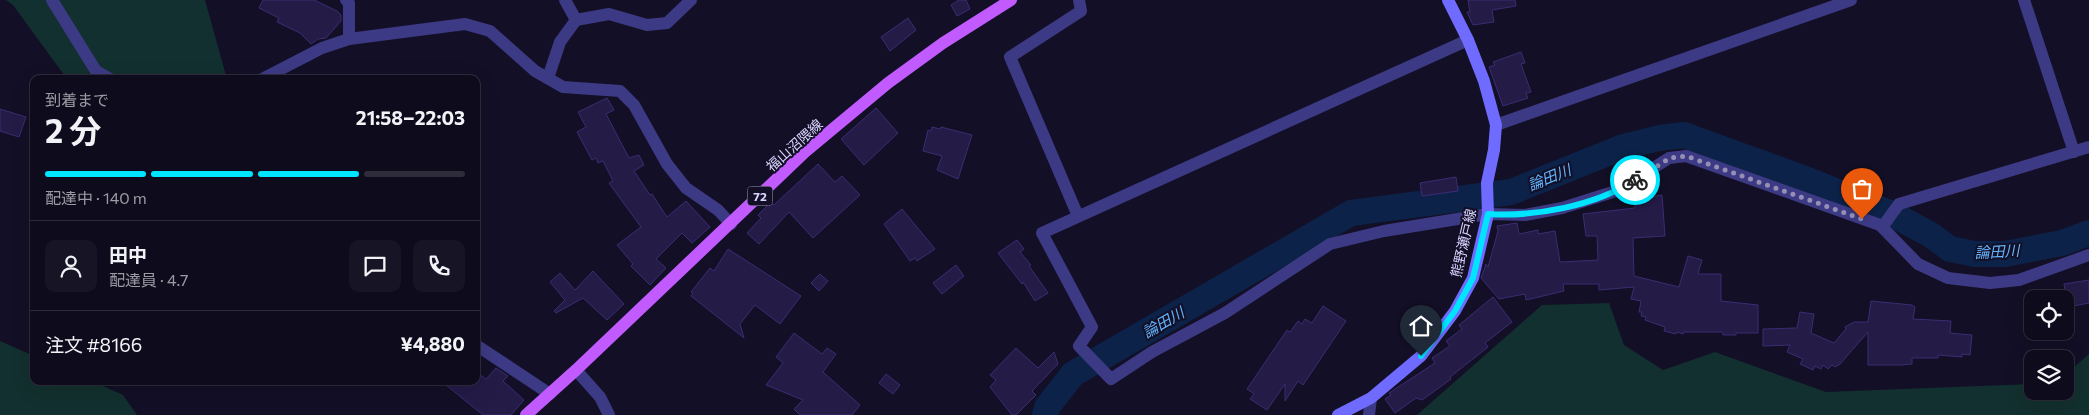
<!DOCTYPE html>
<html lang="ja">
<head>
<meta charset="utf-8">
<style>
	body { margin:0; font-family:Commissioner,"Noto Sans JP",sans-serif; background:#171425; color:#f1f3f6; height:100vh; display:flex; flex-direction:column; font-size:19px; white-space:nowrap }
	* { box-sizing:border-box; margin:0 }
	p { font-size:16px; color:#9b9ba3 }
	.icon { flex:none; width:28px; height:28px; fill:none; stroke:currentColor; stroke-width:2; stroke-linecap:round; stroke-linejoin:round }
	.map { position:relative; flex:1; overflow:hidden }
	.side { position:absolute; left:30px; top:75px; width:450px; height:310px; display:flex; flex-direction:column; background:#0e0b1c; border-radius:10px; box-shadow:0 5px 20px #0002,0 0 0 1px #2e2b3b }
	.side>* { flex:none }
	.fabs { position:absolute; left:2024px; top:290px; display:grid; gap:10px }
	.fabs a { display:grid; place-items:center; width:50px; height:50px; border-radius:10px; background:#0e0b1c; box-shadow:0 5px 20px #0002,0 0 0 1px #2e2b3b; font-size:25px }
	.pin { position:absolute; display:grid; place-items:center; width:42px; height:42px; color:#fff; margin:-51px -21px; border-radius:50% 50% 50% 0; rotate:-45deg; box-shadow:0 0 5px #0007 }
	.pin .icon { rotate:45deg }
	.courier { position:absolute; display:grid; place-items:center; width:50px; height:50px; margin:-25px; border:4px solid #00e5ff; border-radius:50%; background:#fff; color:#222; box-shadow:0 1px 6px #0007 }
	.overview em { font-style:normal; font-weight:700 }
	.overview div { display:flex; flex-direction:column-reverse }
	.overview { display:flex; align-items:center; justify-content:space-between; height:85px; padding:0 15px }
	h1 { font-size:32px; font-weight:700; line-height:38px }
	.bar { display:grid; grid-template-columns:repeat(4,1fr); gap:8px 5px; align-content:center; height:60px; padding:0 15px }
	.bar i { height:6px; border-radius:4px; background:#2e2b3b }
	.bar .active { background:#00e5ff }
	.bar p { grid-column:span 4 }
	.line { display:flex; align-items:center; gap:12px; padding:0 15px; border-top:1px solid #2e2b3b }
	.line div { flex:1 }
	.round { display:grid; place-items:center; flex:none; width:52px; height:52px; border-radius:10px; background:#171425 }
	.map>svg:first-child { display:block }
</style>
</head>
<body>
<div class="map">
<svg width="2089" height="415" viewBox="0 0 2089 415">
	<rect width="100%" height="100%" fill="#130f26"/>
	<!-- green -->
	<path fill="#12302f" d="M 6,0 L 205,0 L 227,79 L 67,79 L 13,5 Z
		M 1609,303 L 1624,345 L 1663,370 L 1715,352 L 1826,392 L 2032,384 L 2032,391 L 2065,391 L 2065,375 L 2089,354 L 2089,415 L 1417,415 L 1542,305 Z
		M 0,341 L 34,356 L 34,381 L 92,381 L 123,395 L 137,415 L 0,415 Z"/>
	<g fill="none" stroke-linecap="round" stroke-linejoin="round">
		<!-- river -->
		<path stroke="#0c2248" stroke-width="26" d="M 1045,415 L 1047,407 L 1073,374 L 1351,213 L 1511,192 L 1623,147 L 1659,138 L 1684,135 L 1808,180 L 1892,214 L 1931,235 L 1950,249 L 1975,254 L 2005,254 L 2062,243 L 2089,233"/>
	</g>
	<!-- building -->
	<path fill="#241b47" stroke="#3b2d73" d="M 263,0 L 314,0 L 337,11 L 341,15 L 341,21 L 326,38 L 318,39 L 311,44 L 300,33 L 277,22 L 279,18 L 259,8 Z
		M 959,0 L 966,0 L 970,9 L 957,16 L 951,5 Z
		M 1468,0 L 1515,0 L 1516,6 L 1492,10 L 1494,22 L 1473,25 L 1467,12 L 1470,12 Z
		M 908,18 L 916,30 L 890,51 L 881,37 Z
		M 1521,52 L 1525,63 L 1521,64 L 1531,92 L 1526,93 L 1528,98 L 1503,106 L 1489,67 L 1495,65 L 1493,62 Z
		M 607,98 L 614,110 L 606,114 L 629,158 L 639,155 L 644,165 L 634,171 L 650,195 L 652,194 L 667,217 L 686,201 L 710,227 L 692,243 L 682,233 L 656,259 L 666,268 L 650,285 L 631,266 L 633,264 L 617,245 L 641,227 L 609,183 L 613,181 L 603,161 L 598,163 L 596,158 L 592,160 L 577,132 L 586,127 L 578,112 Z
		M 876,108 L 898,133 L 864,165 L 841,139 Z
		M 0,109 L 26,117 L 19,137 L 0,131 Z
		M 932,127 L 940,129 L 941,127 L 972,135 L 958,179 L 937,170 L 942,156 L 923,151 L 928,130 L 931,131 Z
		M 818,164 L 835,182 L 842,176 L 860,195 L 813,238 L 789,212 L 759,244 L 747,233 L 761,218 L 758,215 L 770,203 L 774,205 Z
		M 1456,177 L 1458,191 L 1422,196 L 1420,183 Z
		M 1662,195 L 1665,236 L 1633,238 L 1634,276 L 1679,287 L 1688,256 L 1702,260 L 1698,274 L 1721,274 L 1721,301 L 1758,305 L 1758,333 L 1736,333 L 1736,335 L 1723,335 L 1722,332 L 1684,332 L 1683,334 L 1677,332 L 1676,334 L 1664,331 L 1665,327 L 1645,320 L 1646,317 L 1641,316 L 1642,312 L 1639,312 L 1641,301 L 1631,299 L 1634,287 L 1599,290 L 1599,284 L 1563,284 L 1564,291 L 1543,296 L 1526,300 L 1525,294 L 1499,299 L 1481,278 L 1486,264 L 1488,267 L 1498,231 L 1497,226 L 1517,223 L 1519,234 L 1538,230 L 1538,234 L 1555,231 L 1560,262 L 1598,260 L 1597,236 L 1586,236 L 1583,214 L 1635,208 L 1635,200 Z
		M 902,209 L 935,249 L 917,261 L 915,258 L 910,261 L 884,224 Z
		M 1017,240 L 1024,249 L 1020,252 L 1031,265 L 1029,266 L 1048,293 L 1035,301 L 1023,282 L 1022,284 L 998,253 Z
		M 728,249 L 801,296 L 780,324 L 755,305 L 740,324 L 744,338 L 691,296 L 693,293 L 691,292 L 710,268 L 714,271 Z
		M 956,265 L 964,276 L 942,294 L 933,283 Z
		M 593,271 L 624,304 L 607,320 L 583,298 L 556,313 L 554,311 L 565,300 L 550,282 L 560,273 L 575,290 Z
		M 820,274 L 828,281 L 819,291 L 811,283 Z
		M 2089,280 L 2089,303 L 2068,307 L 2064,284 Z
		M 1493,297 L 1512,322 L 1485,343 L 1488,347 L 1450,377 L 1451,379 L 1422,400 L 1416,398 L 1395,413 L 1385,399 L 1391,395 L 1389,393 L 1435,363 L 1432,358 L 1450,346 L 1446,341 L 1462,329 L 1459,325 Z
		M 1871,301 L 1912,305 L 1915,307 L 1913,319 L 1951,321 L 1950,333 L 1972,335 L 1970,355 L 1962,354 L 1962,357 L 1938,355 L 1938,358 L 1912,358 L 1912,364 L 1902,365 L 1868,365 L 1868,332 L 1840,364 L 1835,367 L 1832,365 L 1828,369 L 1823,365 L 1821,369 L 1815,366 L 1813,370 L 1800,364 L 1803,359 L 1787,352 L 1790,345 L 1763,346 L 1763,329 L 1797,328 L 1800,312 L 1814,314 L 1811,333 L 1834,343 L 1846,329 L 1845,327 L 1854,322 L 1868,322 Z
		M 1323,306 L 1346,321 L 1303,385 L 1298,381 L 1285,401 L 1285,384 L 1267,410 L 1250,399 L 1254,394 L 1247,389 L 1287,330 L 1290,332 L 1298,321 L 1302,324 L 1305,319 L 1312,323 Z
		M 794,333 L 822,354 L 827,348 L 836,354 L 823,372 L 860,405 L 852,415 L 800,415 L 794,409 L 803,400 L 766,385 L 783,363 L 776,357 Z
		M 1016,348 L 1038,368 L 1054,352 L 1058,364 L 1032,391 L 1036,395 L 1016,415 L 1012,415 L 990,387 L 996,380 L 990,375 Z
		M 496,368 L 508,376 L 503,381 L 524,400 L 511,415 L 483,415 L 441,381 L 476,381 L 476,372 L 486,379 Z
		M 886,374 L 900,385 L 893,394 L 879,383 Z"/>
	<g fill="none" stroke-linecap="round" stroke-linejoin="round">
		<!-- minor -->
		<path stroke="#3d3a85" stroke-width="12" d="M 52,0 L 96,71 L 110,79
			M 346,0 L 349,3 L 349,39
			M 565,0 L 576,20
			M 2024,0 L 2074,152
			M 1468,40 L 1042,233 L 1092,327 L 1079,346 L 1111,379 L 1152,352 L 1225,313 L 1330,244 L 1384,231 L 1488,214 L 1525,215 L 1562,208 L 1619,190 L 1669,158 L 1686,156 L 1880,225 L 1918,264 L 1948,278 L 1990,283 L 2019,280 L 2089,255
			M 548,78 L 560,42 L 576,20 L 609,14 L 647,25 L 667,23 L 691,0
			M 262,79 L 322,48 L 349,39 L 465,24 L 490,31 L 535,71 L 563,87 L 620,91 L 634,105 L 667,164 L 686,188 L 718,210 L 731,224
			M 1496,125 L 1851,0
			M 1078,216 L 1010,57 L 1081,11 L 1079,0
			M 1883,226 L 1899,204 L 2089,147
			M 476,345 L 550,394
			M 576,370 L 600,397 L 609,415
			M 1369,415 L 1371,398"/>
		<!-- secondary -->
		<path stroke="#6f6bff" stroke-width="12" d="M 1338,415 L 1371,398 L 1421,356 L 1455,311 L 1473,278 L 1488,214 L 1487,183 L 1494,150 L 1496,125 L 1484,81 L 1468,40 L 1448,0"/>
		<!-- primary -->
		<path stroke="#c25bff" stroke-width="12" d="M 526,415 L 576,370 L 805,152 L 888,83 L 943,43 L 1011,0"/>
	</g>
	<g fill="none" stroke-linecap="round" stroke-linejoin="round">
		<!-- done -->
		<path stroke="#948fb3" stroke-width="5" stroke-dasharray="0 9" d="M 1635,180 L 1670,158 L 1686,156 L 1862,219"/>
		<!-- route -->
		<path stroke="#00e5ff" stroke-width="6" d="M 1421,356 L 1455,311 L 1473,278 L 1488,214 C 1535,217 1595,206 1635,180"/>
	</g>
	<g text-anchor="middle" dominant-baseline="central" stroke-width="4" stroke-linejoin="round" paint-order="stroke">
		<!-- shield labels -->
		<rect fill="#130f26" stroke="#9e99be" stroke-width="1" x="747.5" y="186.5" width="25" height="19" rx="4"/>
		<g font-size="12" font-weight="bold" fill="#d9d4ff">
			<text x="760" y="196">72</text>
		</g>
		<!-- street labels -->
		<g font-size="14" fill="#d9d4ff" stroke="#130f26">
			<text transform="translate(794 145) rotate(-42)">福山沼隈線</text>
			<text transform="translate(1463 243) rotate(-77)">熊野瀬戸線</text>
		</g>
		<!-- water labels -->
		<g font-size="15" font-style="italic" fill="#62b6ff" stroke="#130f26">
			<text transform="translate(1549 177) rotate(-22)">論田川</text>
			<text transform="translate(1997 251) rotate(-3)">論田川</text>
			<text transform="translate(1163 322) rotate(-30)">論田川</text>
		</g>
	</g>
</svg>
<div class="fabs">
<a><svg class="icon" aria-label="locate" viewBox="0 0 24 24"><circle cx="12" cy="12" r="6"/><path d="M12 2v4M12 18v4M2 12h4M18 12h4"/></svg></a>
<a><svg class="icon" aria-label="layers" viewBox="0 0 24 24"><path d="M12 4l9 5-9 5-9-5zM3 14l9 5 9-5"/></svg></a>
</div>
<div class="pin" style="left:1862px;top:219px;background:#ea580c"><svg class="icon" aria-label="bag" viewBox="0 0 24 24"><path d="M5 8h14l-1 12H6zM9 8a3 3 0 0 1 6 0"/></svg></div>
<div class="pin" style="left:1421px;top:356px;background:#1f2937"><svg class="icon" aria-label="home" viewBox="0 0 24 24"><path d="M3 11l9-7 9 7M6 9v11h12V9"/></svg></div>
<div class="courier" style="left:1635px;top:180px"><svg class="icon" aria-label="bike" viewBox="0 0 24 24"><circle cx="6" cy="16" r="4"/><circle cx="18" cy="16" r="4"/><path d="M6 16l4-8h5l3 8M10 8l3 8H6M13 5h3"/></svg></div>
<section class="side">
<div class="overview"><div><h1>2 分</h1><p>到着まで</p></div><em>21:58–22:03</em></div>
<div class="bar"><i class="active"></i><i class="active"></i><i class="active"></i><i></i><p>配達中 · 140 m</p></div>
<div class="line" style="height:90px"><a class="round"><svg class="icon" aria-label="person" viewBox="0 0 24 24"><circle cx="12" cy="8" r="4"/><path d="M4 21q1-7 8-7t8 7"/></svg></a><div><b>田中</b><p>配達員 · 4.7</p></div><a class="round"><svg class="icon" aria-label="chat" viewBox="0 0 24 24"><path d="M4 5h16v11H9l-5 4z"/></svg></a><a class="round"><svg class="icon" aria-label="phone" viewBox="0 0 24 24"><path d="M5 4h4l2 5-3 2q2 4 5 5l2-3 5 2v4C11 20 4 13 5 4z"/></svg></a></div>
<div class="line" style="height:65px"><div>注文 #8166</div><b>¥4,880</b></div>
</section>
</div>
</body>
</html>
